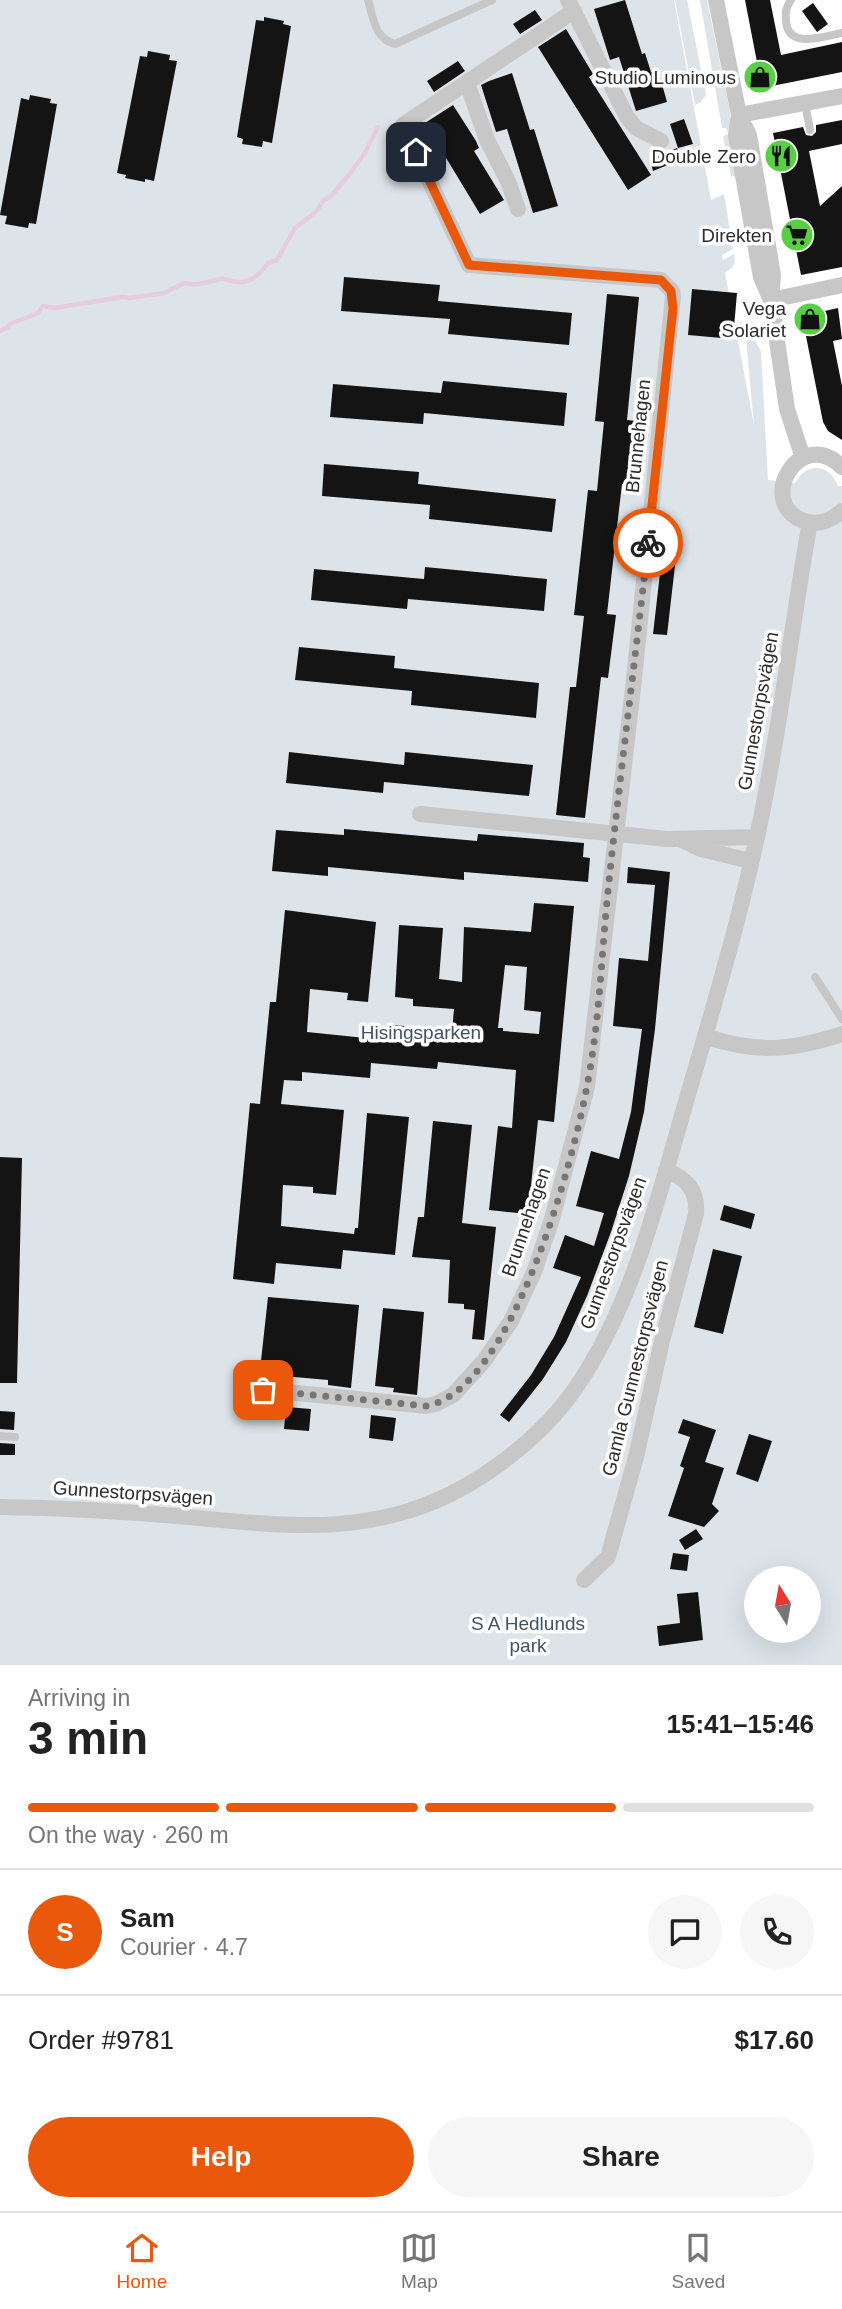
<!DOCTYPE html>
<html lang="en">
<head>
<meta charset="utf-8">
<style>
	body { margin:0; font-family:Helvetica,sans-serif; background:#f6f6f6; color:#222; height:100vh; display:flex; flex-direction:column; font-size:26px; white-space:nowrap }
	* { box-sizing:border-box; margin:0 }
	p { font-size:23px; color:#767676 }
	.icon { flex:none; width:38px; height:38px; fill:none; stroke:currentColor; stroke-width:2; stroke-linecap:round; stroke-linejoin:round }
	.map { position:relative; height:1665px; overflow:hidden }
	.panel { display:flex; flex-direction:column; background:#fff; flex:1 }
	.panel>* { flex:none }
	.needle { width:46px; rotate:349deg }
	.buttons { position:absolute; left:744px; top:1566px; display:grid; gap:14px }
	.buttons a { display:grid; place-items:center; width:77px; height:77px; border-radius:50%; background:#fff; box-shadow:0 7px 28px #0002; font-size:35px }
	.pin { position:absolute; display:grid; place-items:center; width:60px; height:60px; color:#fff; margin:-30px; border-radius:14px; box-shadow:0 4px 10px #0006 }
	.courier { position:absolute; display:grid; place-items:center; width:70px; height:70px; margin:-35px; border:5px solid #ea580c; border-radius:50%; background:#fff; color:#222; box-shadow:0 2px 9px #0007 }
	.summary em { font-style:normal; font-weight:600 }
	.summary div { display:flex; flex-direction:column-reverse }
	.summary { display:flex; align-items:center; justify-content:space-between; height:119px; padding:0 28px }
	h1 { font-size:46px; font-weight:600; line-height:52px }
	.bar { display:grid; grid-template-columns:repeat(4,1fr); gap:10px 7px; align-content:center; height:84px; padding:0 28px }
	.bar i { height:9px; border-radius:5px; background:#e0e0e0 }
	.bar .active { background:#ea580c }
	.bar p { grid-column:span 4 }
	.line { display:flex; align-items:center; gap:18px; padding:0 28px; border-top:2px solid #e0e0e0 }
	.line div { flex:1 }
	.round { display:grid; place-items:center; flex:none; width:74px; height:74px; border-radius:37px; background:#f6f6f6 }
	.action { display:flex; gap:14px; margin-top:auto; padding:14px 28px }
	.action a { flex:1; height:80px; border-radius:42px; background:#ea580c; color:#fff; font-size:28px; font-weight:600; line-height:80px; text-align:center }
	.action a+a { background:#f6f6f6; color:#222 }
	.tab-bar { display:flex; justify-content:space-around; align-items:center; height:98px; border-top:2px solid #e0e0e0; background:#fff; font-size:19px; color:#767676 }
	.tab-bar a { display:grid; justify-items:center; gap:4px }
	.tab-bar .active { color:#ea580c }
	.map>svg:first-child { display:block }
</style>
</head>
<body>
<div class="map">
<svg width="842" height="1665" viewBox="0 0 842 1665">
	<rect width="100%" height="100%" fill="#fff"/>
	<!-- green -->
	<path fill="#dde4e9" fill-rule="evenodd" d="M 0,0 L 674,0 L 711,200 L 724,194 L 733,249 L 722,255 L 723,260 L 734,254 L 735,262 L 732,268 L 725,273 L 754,425 L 746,338 L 739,330 L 741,320 L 744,331 L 753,336 L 761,352 L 768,480 L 795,483 C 806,462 830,463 838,486 L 842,486 L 842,1665 L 0,1665 ZM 756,1578 L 808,1578 L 808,1631 L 756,1631 Z
		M 675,0 L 687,0 L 706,95 L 700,103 L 695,105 Z
		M 700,0 L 707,0 L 729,106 L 739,176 L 731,176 L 723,136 L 728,134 L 726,128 L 722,128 Z"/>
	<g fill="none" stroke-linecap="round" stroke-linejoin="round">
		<!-- stream -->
		<path stroke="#e7cbde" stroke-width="4.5" d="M 0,331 L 8,327 L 10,324 L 38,313 L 43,306 L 54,308 L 123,297 L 129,298 L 164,293 L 184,283 C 198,287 208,281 221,279 C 227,278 232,282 237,282 C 251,284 261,273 268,263 L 277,260 L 295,228 L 316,212 L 323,201 L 331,196 L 352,171 L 366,151 L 378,127"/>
	</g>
	<!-- building -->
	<path fill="#141414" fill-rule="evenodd" d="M 625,0 L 642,54 L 645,53 L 651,72 L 658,70 L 667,102 L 636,111 L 619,57 L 610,60 L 594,9 Z
		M 745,0 L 770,0 L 781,55 L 842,42 L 842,72 L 762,88 Z
		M 813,3 L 828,24 L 817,32 L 802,11 Z
		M 535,10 L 542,20 L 520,34 L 513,24 Z
		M 264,17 L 284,21 L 283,24 L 291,26 L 272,143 L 263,141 L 262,147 L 242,144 L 243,139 L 237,137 L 256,20 L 264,21 Z
		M 566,29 L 593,74 L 589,77 L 651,175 L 628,190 L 538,47 Z
		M 148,51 L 170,55 L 169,60 L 177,61 L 154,181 L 145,179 L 145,182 L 125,178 L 126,175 L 117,173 L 140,56 L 147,57 Z
		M 458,61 L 465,71 L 434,92 L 427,81 Z
		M 512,73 L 530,130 L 534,129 L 558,206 L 533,213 L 507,129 L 496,132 L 481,85 L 489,81 Z
		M 30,95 L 51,99 L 50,103 L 57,104 L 36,224 L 29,223 L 28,228 L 5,224 L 7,216 L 0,215 L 21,98 L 29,100 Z
		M 453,105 L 476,141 L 479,148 L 474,151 L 504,200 L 480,214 L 425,123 Z
		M 684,119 L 693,144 L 678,148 L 670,124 Z
		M 842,120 L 842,144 L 809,151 L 820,206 L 842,186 L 842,267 L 801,275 L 773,133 L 803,127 L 806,135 L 812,136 L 816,132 L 816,125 Z
		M 677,148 L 682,159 L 653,171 L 650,160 Z
		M 344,277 L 440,285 L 438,301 L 572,313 L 569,345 L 448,334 L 450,319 L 341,311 Z
		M 692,289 L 737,293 L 733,339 L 688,335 Z
		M 607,294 L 639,297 L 627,420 L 636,421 L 629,485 L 622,484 L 607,614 L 616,615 L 608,678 L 601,677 L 585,818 L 556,815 L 570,687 L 576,687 L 584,616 L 574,615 L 588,490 L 597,491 L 604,422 L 595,421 Z
		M 838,308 L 842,339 L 833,341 L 842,386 L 842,440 L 828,431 L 823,422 L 802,316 Z
		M 443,381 L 567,393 L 564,426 L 424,413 L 423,424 L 330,417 L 333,384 L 441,393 Z
		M 324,464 L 419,472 L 418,484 L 556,499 L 552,532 L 429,519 L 430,505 L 322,496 Z
		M 662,556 L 676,557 L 667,635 L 653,634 Z
		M 425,567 L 547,579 L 544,611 L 408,599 L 407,609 L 311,600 L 314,569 L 424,579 Z
		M 299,647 L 395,656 L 394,668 L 539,683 L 536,718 L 411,705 L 412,691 L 295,680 Z
		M 289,752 L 404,765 L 405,752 L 533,765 L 529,796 L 384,782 L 383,793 L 286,783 Z
		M 344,829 L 477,841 L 478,834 L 584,843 L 583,857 L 590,858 L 588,882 L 464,872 L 464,880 L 328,867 L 328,876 L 272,871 L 276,830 L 344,835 Z
		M 628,867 L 670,872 L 655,1029 L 644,1112 L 629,1176 L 611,1232 L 587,1296 L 566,1342 L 543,1379 L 509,1422 L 500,1415 L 531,1375 L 554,1337 L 581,1277 L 553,1268 L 565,1235 L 594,1246 L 604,1213 L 576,1206 L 591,1151 L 619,1159 L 631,1112 L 642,1029 L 613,1026 L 619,958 L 648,961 L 655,885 L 627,883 Z
		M 534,903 L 574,906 L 554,1122 L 538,1120 L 528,1214 L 489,1210 L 498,1126 L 512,1128 L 516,1070 L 438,1062 L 437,1069 L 371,1063 L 370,1078 L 302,1072 L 302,1081 L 284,1080 L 281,1104 L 344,1110 L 336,1195 L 313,1193 L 313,1187 L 283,1185 L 281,1226 L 354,1234 L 355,1228 L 358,1228 L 367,1113 L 409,1117 L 395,1255 L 343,1250 L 341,1269 L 276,1263 L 274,1284 L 233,1279 L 250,1103 L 260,1104 L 270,1002 L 276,1002 L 285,910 L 376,922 L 368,1002 L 347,1000 L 348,993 L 310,989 L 307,1032 L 385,1040 L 387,1024 L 452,1032 L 454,1009 L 413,1006 L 413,999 L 395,997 L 399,925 L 443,928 L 439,979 L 462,982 L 464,927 L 531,932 ZM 505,965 L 527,967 L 524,1010 L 541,1012 L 539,1034 L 503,1031 L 503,1028 L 498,1028 Z
		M 433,1121 L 472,1125 L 462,1223 L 496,1227 L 484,1340 L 472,1339 L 475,1310 L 464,1309 L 464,1304 L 448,1303 L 450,1260 L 412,1257 L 418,1217 L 424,1217 Z
		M 0,1157 L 22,1158 L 17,1383 L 0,1383 Z
		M 724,1205 L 755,1214 L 751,1229 L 720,1220 Z
		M 713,1249 L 742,1256 L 723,1334 L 694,1327 Z
		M 268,1297 L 359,1305 L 351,1388 L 328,1385 L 328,1380 L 283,1376 L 283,1381 L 259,1379 Z
		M 383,1308 L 424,1312 L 417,1395 L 393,1392 L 394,1388 L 375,1386 Z
		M 286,1407 L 311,1409 L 309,1431 L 284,1429 Z
		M 0,1411 L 15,1412 L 14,1430 L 0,1429 Z
		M 371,1415 L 396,1418 L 393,1441 L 369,1438 Z
		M 683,1419 L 716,1430 L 705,1462 L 724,1468 L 712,1504 L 719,1511 L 704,1527 L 668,1516 L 684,1468 L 680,1466 L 690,1437 L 678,1433 Z
		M 749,1434 L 772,1441 L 758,1482 L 736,1474 Z
		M 0,1443 L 15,1444 L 15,1455 L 0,1455 Z
		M 696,1529 L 703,1539 L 685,1550 L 679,1540 Z
		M 673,1553 L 689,1555 L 687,1571 L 670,1569 Z
		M 698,1592 L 703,1640 L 659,1646 L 657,1626 L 680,1623 L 677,1594 Z"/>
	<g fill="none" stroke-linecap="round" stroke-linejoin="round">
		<!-- service -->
		<path stroke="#c7c7c7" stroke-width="8" d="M 368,0 C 374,19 374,38 395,44 L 492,0
			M 791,0 C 786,7 785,12 786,21 C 788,50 824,36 842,33
			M 805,103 L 810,130
			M 815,977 L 842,1019
			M 0,1436 L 15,1437"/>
		<!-- minor -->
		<path stroke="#c7c7c7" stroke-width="16" d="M 568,0 L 627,117 L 636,128 L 661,141
			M 716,0 L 739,115 L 749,135 L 773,275 L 771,300 L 787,409 L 803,458
			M 467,83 L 487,140 L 508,181 L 518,209
			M 739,115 L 736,136 L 761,277 L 770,298
			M 739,115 L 842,96
			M 771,300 L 842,285
			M 842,467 C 799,424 753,506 807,522 C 821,525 832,520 842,511
			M 420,814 L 667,839 L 756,837
			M 682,840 L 701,849 L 750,861
			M 706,1037 C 759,1053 789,1051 842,1034
			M 248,1388 L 426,1406 L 436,1404 L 453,1395 L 484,1361 L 511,1321 L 534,1272 L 552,1219 L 587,1087 L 634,679 L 673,296 L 672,291 L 661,280 L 469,265 L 403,125 L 574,11
			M 0,1507 C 59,1508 117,1511 176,1516 C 255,1523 334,1535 411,1510 C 472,1491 538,1442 575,1389 C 631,1308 656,1206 683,1112 C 714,1005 747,897 767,787 C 784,699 794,610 810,522
			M 584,1580 L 608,1557 L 636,1457 L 662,1341 L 696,1214 C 698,1190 687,1179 666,1170"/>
	</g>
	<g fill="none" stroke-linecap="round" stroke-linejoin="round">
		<!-- done -->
		<path stroke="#767676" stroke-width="7" stroke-dasharray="0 12.6" d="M 263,1390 L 426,1406 C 512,1391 573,1162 587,1086 C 599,1025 601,963 607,901 C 619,782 635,663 648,543"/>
		<!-- route -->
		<path stroke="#ea580c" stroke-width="9" d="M 416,152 L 469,265 L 661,280 L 671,291 L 673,308 L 648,543"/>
	</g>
	<!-- icons -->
	<defs>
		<symbol id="shop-disc" viewBox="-11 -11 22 22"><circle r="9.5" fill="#59cf44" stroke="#fff"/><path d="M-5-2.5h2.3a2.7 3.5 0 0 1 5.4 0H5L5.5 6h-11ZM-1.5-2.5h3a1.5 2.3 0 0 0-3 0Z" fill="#111"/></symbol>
		<symbol id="restaurant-disc" viewBox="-11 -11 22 22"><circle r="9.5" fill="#59cf44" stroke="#fff"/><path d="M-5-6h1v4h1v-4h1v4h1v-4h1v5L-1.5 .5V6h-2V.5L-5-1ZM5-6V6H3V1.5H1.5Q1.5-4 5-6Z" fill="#111"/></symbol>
		<symbol id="supermarket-disc" viewBox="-11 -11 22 22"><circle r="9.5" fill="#59cf44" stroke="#fff"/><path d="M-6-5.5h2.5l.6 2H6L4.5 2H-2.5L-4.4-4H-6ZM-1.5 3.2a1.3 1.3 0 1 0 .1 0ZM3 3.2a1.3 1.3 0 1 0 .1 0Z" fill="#111"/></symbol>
	</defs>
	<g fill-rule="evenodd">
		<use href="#shop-disc" x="741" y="58" width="38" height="38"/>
		<use href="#restaurant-disc" x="762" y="137" width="38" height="38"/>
		<use href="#supermarket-disc" x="778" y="216" width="38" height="38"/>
		<use href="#shop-disc" x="791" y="300" width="38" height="38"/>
	</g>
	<g text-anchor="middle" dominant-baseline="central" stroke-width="7" stroke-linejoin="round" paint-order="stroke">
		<!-- poi labels -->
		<g font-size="19" fill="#2d2d2d" stroke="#fff" text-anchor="end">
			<text x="736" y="77">Studio Luminous</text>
			<text x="756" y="156">Double Zero</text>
			<text x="772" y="235">Direkten</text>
			<text x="786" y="308">Vega<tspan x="786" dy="22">Solariet</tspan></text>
		</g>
		<!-- street labels -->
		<g font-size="19" fill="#2d2d2d" stroke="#fff">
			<text transform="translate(638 436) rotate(-84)">Brunnehagen</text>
			<text transform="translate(758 711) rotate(-80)">Gunnestorpsvägen</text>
			<text transform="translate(526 1222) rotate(-71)">Brunnehagen</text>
			<text transform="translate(613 1253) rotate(-70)">Gunnestorpsvägen</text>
			<text transform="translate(635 1368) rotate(-76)">Gamla Gunnestorpsvägen</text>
			<text transform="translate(133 1493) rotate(4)">Gunnestorpsvägen</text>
		</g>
		<!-- park labels -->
		<g font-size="19" fill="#405363" stroke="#fff">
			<text x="421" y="1032">Hisingsparken</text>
			<text x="528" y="1623">S A Hedlunds<tspan x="528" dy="22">park</tspan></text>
		</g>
	</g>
</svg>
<div class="buttons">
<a><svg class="needle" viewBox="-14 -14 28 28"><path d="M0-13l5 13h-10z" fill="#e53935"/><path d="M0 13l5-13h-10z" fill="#767676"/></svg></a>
</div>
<div class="pin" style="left:263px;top:1390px;background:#ea580c"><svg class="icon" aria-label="bag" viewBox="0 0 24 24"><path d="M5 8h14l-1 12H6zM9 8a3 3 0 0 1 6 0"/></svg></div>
<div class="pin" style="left:416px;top:152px;background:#1f2937"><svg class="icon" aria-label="home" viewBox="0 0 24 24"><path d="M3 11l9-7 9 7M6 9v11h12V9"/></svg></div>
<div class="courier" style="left:648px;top:543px"><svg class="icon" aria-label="bike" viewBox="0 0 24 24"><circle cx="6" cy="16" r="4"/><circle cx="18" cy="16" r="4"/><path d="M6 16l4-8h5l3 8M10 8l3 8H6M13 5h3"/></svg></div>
</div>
<section class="panel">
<div class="summary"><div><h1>3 min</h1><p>Arriving in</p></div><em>15:41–15:46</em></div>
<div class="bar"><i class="active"></i><i class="active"></i><i class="active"></i><i></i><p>On the way · 260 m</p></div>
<div class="line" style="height:126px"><b class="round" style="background:#ea580c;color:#fff">S</b><div><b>Sam</b><p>Courier · 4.7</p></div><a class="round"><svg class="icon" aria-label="chat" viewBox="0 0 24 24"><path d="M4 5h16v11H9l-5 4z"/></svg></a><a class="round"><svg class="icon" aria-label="phone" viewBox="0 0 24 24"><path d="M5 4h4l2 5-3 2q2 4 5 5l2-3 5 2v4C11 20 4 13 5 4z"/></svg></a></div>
<div class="line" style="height:91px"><div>Order #9781</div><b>$17.60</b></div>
<div class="action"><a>Help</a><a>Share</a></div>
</section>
<nav class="tab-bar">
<a class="active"><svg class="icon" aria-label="home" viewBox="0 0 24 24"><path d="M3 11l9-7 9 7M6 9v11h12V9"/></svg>Home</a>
<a><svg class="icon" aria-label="map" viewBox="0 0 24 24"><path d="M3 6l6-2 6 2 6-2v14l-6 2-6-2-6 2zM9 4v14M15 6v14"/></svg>Map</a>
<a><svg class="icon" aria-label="saved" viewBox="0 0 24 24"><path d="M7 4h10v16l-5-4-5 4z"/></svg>Saved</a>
</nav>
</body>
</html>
